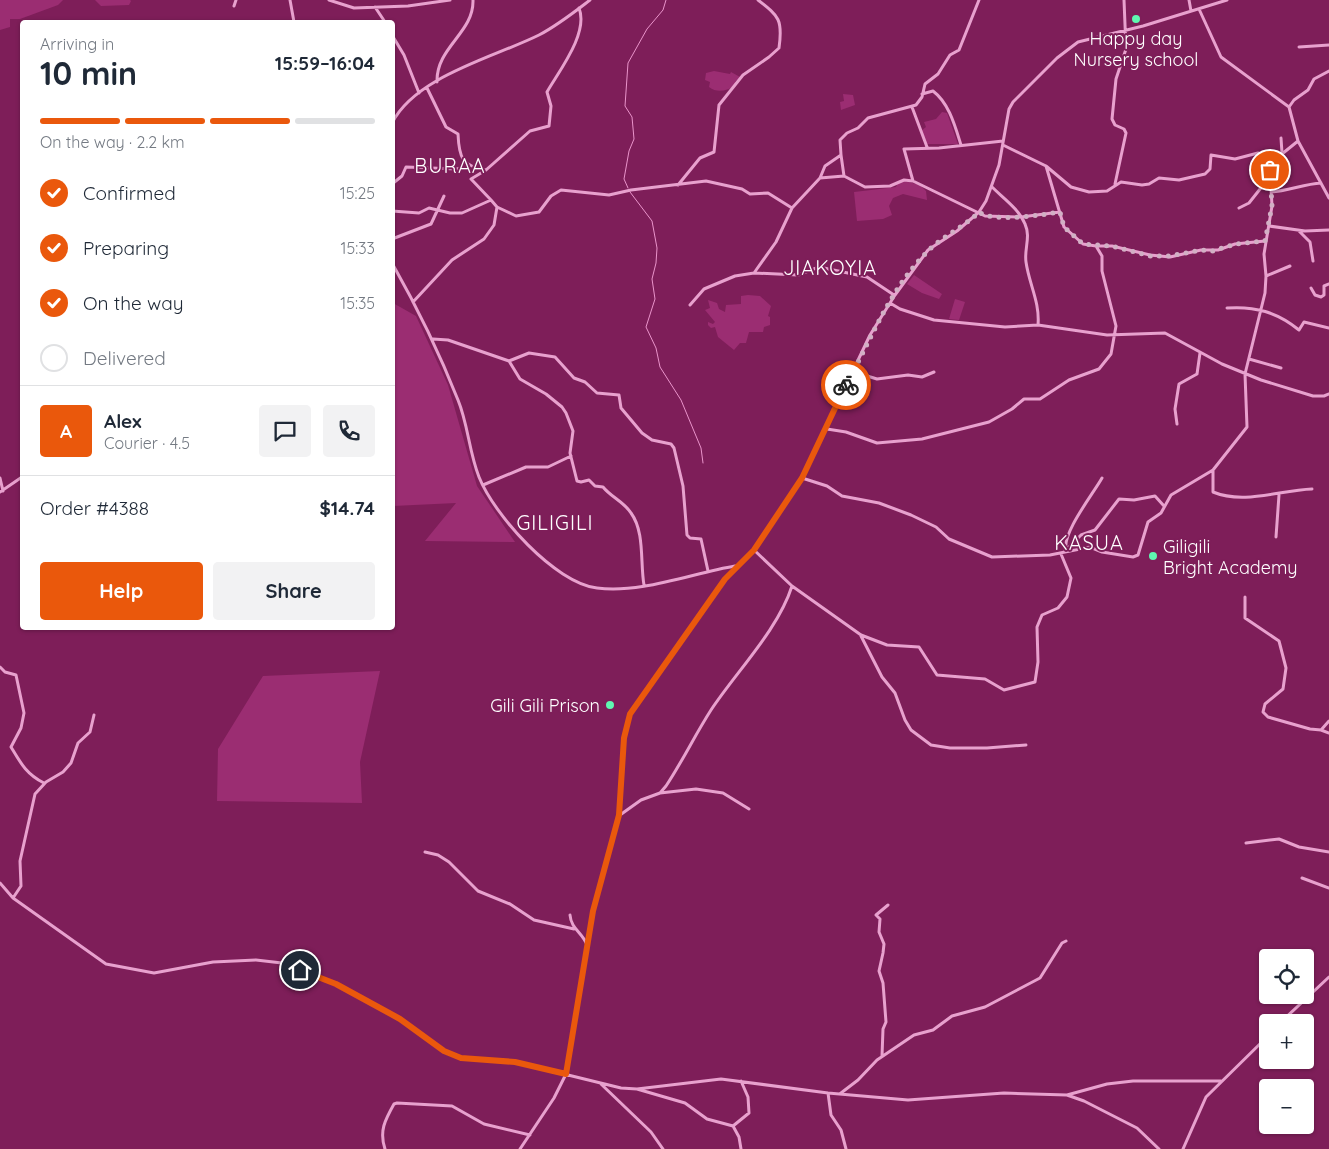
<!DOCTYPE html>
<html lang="en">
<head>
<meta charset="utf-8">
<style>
	body { margin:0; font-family:Quicksand,sans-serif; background:#f2f2f3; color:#1f2937; height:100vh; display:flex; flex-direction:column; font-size:19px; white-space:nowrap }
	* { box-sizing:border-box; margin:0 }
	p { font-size:16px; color:#747a83 }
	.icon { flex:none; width:28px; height:28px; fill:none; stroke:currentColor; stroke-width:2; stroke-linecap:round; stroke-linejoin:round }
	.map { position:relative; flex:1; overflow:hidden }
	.side { position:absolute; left:20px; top:20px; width:375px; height:610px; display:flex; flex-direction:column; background:#fff; border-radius:5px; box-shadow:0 1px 4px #0004 }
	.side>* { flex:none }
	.tools { position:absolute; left:1259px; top:949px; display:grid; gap:10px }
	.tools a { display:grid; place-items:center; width:55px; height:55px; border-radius:5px; background:#fff; box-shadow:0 1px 4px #0004; font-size:25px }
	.pin { position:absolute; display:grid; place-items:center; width:42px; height:42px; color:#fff; margin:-21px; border:2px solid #fff; border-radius:50%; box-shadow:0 1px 5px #0007 }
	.courier { position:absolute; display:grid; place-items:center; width:50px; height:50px; margin:-25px; border:4px solid #ea580c; border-radius:50%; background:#fff; color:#222; box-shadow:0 1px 6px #0007 }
	.head em { font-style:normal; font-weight:700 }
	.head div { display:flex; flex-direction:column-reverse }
	.head { display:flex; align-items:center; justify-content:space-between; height:85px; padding:0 20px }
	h1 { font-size:32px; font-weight:700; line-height:38px }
	.bar { display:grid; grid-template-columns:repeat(4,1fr); gap:8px 5px; align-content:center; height:60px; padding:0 20px }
	.bar i { height:6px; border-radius:4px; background:#e0e1e3 }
	.bar .current { background:#ea580c }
	.bar p { grid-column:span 4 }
	.line { display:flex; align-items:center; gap:12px; padding:0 20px; border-top:1px solid #e0e1e3 }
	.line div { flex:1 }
	.round { display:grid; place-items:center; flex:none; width:52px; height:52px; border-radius:5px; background:#f2f2f3 }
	ol { padding:0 20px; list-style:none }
	li { display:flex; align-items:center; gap:15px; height:55px }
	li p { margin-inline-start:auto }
	li .icon { padding:5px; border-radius:50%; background:#ea580c; color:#fff; stroke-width:4 }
	li:last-child { color:#747a83 }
	li i { width:28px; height:28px; border:2px solid #e0e1e3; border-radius:50% }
	.button { display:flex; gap:10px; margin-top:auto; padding:10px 20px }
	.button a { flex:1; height:58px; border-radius:5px; background:#ea580c; color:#fff; font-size:20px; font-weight:700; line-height:58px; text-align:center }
	.button a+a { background:#f2f2f3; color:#1f2937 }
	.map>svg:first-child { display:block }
</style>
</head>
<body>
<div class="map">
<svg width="1329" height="1149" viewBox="0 0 1329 1149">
	<rect width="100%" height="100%" fill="#7e1e59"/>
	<!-- green -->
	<path fill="#9b2d72" d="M 0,0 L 63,0 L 58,5 L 20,19 L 10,19 L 10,27 L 0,30 Z
		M 95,0 L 130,0 L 131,1 L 129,5 L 101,6 Z
		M 714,71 L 730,74 L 731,72 L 740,77 L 735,82 L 736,86 C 727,90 718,94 709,87 L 710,82 L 705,80 L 706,73 Z
		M 843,94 L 853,95 L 855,105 L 841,110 L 840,102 L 844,101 Z
		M 942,112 L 947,113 L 958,144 L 927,144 L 921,131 L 926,127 L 924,122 L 936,119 Z
		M 905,181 L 920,185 L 926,191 L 927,200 L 903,194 L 893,198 L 889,206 L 892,215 L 883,219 L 857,221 L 854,192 L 896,187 L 898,182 Z
		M 914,275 L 942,294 L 939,299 L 922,293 L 907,284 Z
		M 748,295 L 760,296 L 771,306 L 768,316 L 770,317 L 770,325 L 764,327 L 763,332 L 749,332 L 746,343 L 740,343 L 734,350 L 718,337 L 715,327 L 711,328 L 708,325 L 708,322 L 713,324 L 715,322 L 705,310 L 710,308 L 708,300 L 717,303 L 719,309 L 725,312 L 726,305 L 741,304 L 741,296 Z
		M 955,299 L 965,302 L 959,320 L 949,319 Z
		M 393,303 L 416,316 L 448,385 L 477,486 L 515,542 L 425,541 L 456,503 L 393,506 Z
		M 380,671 L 360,762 L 362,803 L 217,801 L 218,749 L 263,676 Z"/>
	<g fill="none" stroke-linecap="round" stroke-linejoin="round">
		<!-- stream -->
		<path stroke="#ea94cb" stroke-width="1" d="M 628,188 L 624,179 L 629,151 L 634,139 L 632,117 L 625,106 L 628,63 L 647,29 L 663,10 L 666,0
			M 630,192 L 652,221 L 657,248 L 656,263 L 652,279 L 655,299 L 646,327 L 656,348 L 660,367 L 681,400 L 701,448 L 703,463"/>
		<!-- minor -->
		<path stroke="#e8a1ce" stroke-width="3" d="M 290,0 L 294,22
			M 329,0 L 354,8 L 408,6 L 450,0
			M 1189,0 L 1191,11
			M 234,6 L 236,0
			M 375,7 L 385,22
			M 1199,9 L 1221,57 L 1289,107 L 1298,141 L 1329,198
			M 392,35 L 404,55 L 419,93
			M 1299,47 L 1329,45
			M 437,82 C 436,47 474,33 473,0
			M 427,88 L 446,127 L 458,134 C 459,158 462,166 486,170 L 530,131 L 549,126 L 551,106 L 547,92 C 559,71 589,33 579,8
			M 922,94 L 933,91 C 949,103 955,126 961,145
			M 912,107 L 927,147
			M 1289,107 L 1294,100 L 1308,90 L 1314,79 L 1329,71
			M 392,123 C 416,76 495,57 539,35 C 558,25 573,13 590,0
			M 1281,138 L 1282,153
			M 1003,145 L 1046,166 L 1071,187 L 1089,192 L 1107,191 L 1121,182 L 1142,185 L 1149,184 L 1159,178 L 1179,180 L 1205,174 L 1210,169 L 1211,155 L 1235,159 L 1258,153 L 1277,158
			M 841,155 L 844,176
			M 486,170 L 471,179 L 491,200
			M 820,178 L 825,166 L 841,155 L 840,140 L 847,133 L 858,128 L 868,118 L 916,105 L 922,97 L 925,84 L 938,74 L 950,55 L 959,50 L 979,0
			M 913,181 L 904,149 L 939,148 L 1003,141
			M 392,184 L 402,176 L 406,167 L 457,169 L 464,167 L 466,164
			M 1115,184 L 1126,133 L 1124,129 L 1115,125 L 1112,119 L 1116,79 L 1126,49 L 1124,0
			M 678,185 L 700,158 L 714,152 L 719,105 L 743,75 L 769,57 L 779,48 C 783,20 779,16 758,0
			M 992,187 C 1003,198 1019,209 1025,224 C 1031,237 1024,249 1026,262 C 1029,284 1040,302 1038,325
			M 1271,192 C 1288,191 1304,184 1321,183
			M 1239,208 L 1249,203 L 1268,179
			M 392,211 L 419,213 L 429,208 L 450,213 L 462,213 L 491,200 L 497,207
			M 1269,226 L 1305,231 L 1329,230
			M 1299,231 L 1310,242 L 1313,261
			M 392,239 L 431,224 L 444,196
			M 1096,246 L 1112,246 L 1150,255 L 1170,257 L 1201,250 L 1218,250 L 1235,244 L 1265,241
			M 392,263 C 417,307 439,352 458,400 C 468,424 469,452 479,477 C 494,515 555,583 597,588 C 640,594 693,573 735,566
			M 754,273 L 776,242 L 792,208 L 820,178 L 844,176 L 865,187 L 890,186 L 904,180 L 913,181 L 985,216 L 1021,217 L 1060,212
			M 1266,276 L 1290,266
			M 1311,288 L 1315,295 L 1321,297 L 1324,295 L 1324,286 L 1329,284
			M 413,302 L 452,260 L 484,239 L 494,225 L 497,207 L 516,216 L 539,212 L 551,196 L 561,190 L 609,195 L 631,190 L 706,181 L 742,189 L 750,194 L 768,193 L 792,208
			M 890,303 L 900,309 L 934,320 L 1005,327 L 1038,325 L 1107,335 L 1165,333 L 1222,364 L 1261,380 L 1313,396 L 1324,396 L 1329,394
			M 690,305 L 704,289 L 735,276 L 754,273 L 798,275 L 819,267 L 867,277 L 894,295
			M 1227,308 C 1255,306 1277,312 1299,330 L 1304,322 L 1329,328
			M 433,339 L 448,340 L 509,361 L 529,353 L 555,357 L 574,378 L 585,382 L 597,393 L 619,395 L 621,408 L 642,433 L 652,440 L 671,444 L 674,448 L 683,486 L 687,535 L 690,538 L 701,539 L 708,571
			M 1249,359 L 1281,368
			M 509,361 L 520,379 L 546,394 L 562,407 L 566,413 L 573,431 L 570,453 L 577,481 L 581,482 L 589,480 L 595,486 L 603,487 C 611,497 624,502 631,513 C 645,532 640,563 644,585
			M 854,372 L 877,379 L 908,375 L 922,377 L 934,372
			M 1177,424 L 1175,409 L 1179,384 L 1197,374 L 1200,353
			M 827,429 L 846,432 L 877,443 L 922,439 L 989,422 L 1012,409 L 1024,399 L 1040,399 L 1069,380 L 1099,369 L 1111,354 L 1116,326 L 1102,271 L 1102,256 L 1096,246 L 1083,244 L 1064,227 L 1046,166
			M 1213,471 L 1213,492 C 1244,505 1280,490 1312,489
			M 0,478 L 3,491
			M 802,478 L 827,486 L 842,496 L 879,503 L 911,515 L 936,527 L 949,539 L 992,557 L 1050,555 L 1090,547 L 1102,552 L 1133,557 L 1138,555 L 1148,522 L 1161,513 L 1171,495 L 1213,470 L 1247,427 L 1245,374 L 1265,293 L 1266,276 L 1264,254 L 1272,206 L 1270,170 L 1277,158 L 1298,141
			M 483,485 L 526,467 L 548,467 L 571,456
			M 0,492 L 22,477
			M 1276,537 L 1279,495
			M 1066,550 C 1062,533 1093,494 1102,478
			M 1065,551 L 1081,535 L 1095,530 L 1119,499 L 1134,500 L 1155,496 L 1164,506
			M 792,586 L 861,635 L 887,645 L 919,647 L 937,675 L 985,679 L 1004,690 L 1035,682 L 1038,662 L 1037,627 L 1042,615 L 1058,608 L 1067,597 L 1071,578 L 1061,554
			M 1245,597 L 1245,618 L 1279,641 L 1286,668 L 1283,689 L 1265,704 L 1263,712 L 1268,717 L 1310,729 L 1321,730 L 1329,721
			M 861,636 L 882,677 L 895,693 L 905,720 L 911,730 L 931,745 L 950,748 L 987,748 L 1026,745
			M 0,667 L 5,672 L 16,675 L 24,713 L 21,728 L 11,747 C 20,762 26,774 44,783
			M 1321,730 L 1329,733
			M 660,793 L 696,789 L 723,793 L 749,809
			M 620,815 L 641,800 L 660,793 L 666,786 C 682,762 695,735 711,710 C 736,672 778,630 792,586 L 754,550
			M 1246,843 L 1279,839 L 1299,847 L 1329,852
			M 425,852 L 438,855 L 449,862 L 478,891 L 510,904 L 534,920 L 574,929
			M 1302,878 L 1329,888
			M 0,883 L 13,898 L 106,964 L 154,973 L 213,962 L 256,960 L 282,963 L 336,984 L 400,1019 L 445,1051 L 461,1058 L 515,1062 L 621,1088 L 637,1089 L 721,1079 L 828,1093 L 908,1100 L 1004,1093 L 1067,1095 L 1107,1084 L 1133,1081 L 1221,1081
			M 13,898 L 21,886 L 20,861 L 35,794 L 46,782 L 63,772 L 71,763 L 78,743 L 90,732 L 94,715
			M 570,915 C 571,929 583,933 587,945
			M 1281,1022 L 1329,977
			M 882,1056 L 883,1029 L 886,1022 L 883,983 L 879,971 L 883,953 L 884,944 L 879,932 L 880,919 L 876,915 L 888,905
			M 601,1084 L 651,1132 L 663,1149
			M 637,1089 L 685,1103 L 707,1119 L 733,1126 L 739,1137 L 741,1149
			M 828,1093 L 831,1115 L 841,1130 L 846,1149
			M 841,1093 L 858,1080 L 877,1060 L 914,1035 L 933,1030 L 952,1016 L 985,1007 L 1040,978 L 1062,943 L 1066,941
			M 1067,1095 L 1084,1101 L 1137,1128 L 1159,1149
			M 733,1126 L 749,1113 L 748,1097 L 741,1081
			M 385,1149 C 379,1131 385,1120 394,1104 L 397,1103 L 452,1106 L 484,1124 L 530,1135
			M 520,1149 L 554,1098 L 566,1074 L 593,911 L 619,815 L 624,738 L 630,714 L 725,579 L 754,550 L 802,478 L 870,335 L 895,295 L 928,250 L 957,231 L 979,212 L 986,201 L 999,165 L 1009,109 L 1013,102 L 1057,58 L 1078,42 L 1143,26 L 1227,0
			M 1183,1149 L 1206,1097 L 1268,1036"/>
	</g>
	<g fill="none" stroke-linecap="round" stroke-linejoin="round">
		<!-- done -->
		<path stroke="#d2b0c5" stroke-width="5" stroke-dasharray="0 9" d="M 846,385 C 871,340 890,288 928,251 C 943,236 964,227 979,212 C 995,223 1040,215 1060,212 L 1064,227 L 1083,244 L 1112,246 L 1150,256 L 1170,256 L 1201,250 L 1213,251 L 1235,244 L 1265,241 L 1272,206 L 1270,170"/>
		<!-- route -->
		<path stroke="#ea580c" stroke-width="6" d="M 300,970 L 336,984 L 400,1019 L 444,1051 L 461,1058 L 515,1062 L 566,1074 L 593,911 L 619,815 L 624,738 L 630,714 L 725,579 L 754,550 L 802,478 L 846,385"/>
	</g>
	<!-- markers -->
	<g fill="#5ff8b1" stroke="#7e1e59" stroke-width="2">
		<circle cx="1136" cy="19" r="5"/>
		<circle cx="1153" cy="556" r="5"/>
		<circle cx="610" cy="705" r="5"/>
	</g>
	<g text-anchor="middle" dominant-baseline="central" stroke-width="4" stroke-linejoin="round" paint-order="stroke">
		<!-- poi labels -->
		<g font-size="18" fill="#fff" stroke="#7e1e59">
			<text x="1136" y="38">Happy day<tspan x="1136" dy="21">Nursery school</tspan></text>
			<text x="1163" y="546" text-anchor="start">Giligili<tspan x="1163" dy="21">Bright Academy</tspan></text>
			<text x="600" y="705" text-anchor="end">Gili Gili Prison</text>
		</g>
		<!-- quarter labels -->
		<g font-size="20" letter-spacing="1" fill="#fff" stroke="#7e1e59">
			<text x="450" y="165">BURAA</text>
			<text x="830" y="267">JIAKOYIA</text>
			<text x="555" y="522">GILIGILI</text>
			<text x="1089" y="542">KASUA</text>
		</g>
	</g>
</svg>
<div class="tools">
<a><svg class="icon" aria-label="locate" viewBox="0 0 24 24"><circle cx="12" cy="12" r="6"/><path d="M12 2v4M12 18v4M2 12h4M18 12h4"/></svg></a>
<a>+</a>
<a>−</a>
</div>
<div class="pin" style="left:1270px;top:170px;background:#ea580c"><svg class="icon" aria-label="bag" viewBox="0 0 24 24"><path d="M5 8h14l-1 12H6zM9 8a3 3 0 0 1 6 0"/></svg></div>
<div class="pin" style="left:300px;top:970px;background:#1f2937"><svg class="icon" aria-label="home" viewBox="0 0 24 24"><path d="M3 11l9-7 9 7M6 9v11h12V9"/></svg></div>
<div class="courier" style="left:846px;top:385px"><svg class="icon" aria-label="bike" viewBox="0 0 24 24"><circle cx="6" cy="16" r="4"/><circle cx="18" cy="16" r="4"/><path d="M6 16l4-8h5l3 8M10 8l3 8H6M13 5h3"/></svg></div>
<section class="side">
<div class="head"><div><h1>10 min</h1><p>Arriving in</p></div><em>15:59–16:04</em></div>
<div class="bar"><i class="current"></i><i class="current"></i><i class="current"></i><i></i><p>On the way · 2.2 km</p></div>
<ol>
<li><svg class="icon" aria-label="check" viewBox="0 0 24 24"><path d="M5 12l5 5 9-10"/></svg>Confirmed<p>15:25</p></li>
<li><svg class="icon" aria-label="check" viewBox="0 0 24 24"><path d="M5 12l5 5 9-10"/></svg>Preparing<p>15:33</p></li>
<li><svg class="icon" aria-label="check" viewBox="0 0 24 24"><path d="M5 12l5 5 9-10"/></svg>On the way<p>15:35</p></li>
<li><i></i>Delivered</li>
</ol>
<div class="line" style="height:90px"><b class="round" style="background:#ea580c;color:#fff">A</b><div><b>Alex</b><p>Courier · 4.5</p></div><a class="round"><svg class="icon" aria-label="chat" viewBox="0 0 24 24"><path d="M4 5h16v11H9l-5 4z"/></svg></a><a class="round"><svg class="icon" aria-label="phone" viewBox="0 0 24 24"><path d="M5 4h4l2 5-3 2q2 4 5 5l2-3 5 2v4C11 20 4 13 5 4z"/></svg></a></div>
<div class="line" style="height:65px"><div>Order #4388</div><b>$14.74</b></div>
<div class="button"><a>Help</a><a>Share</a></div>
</section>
</div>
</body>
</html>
